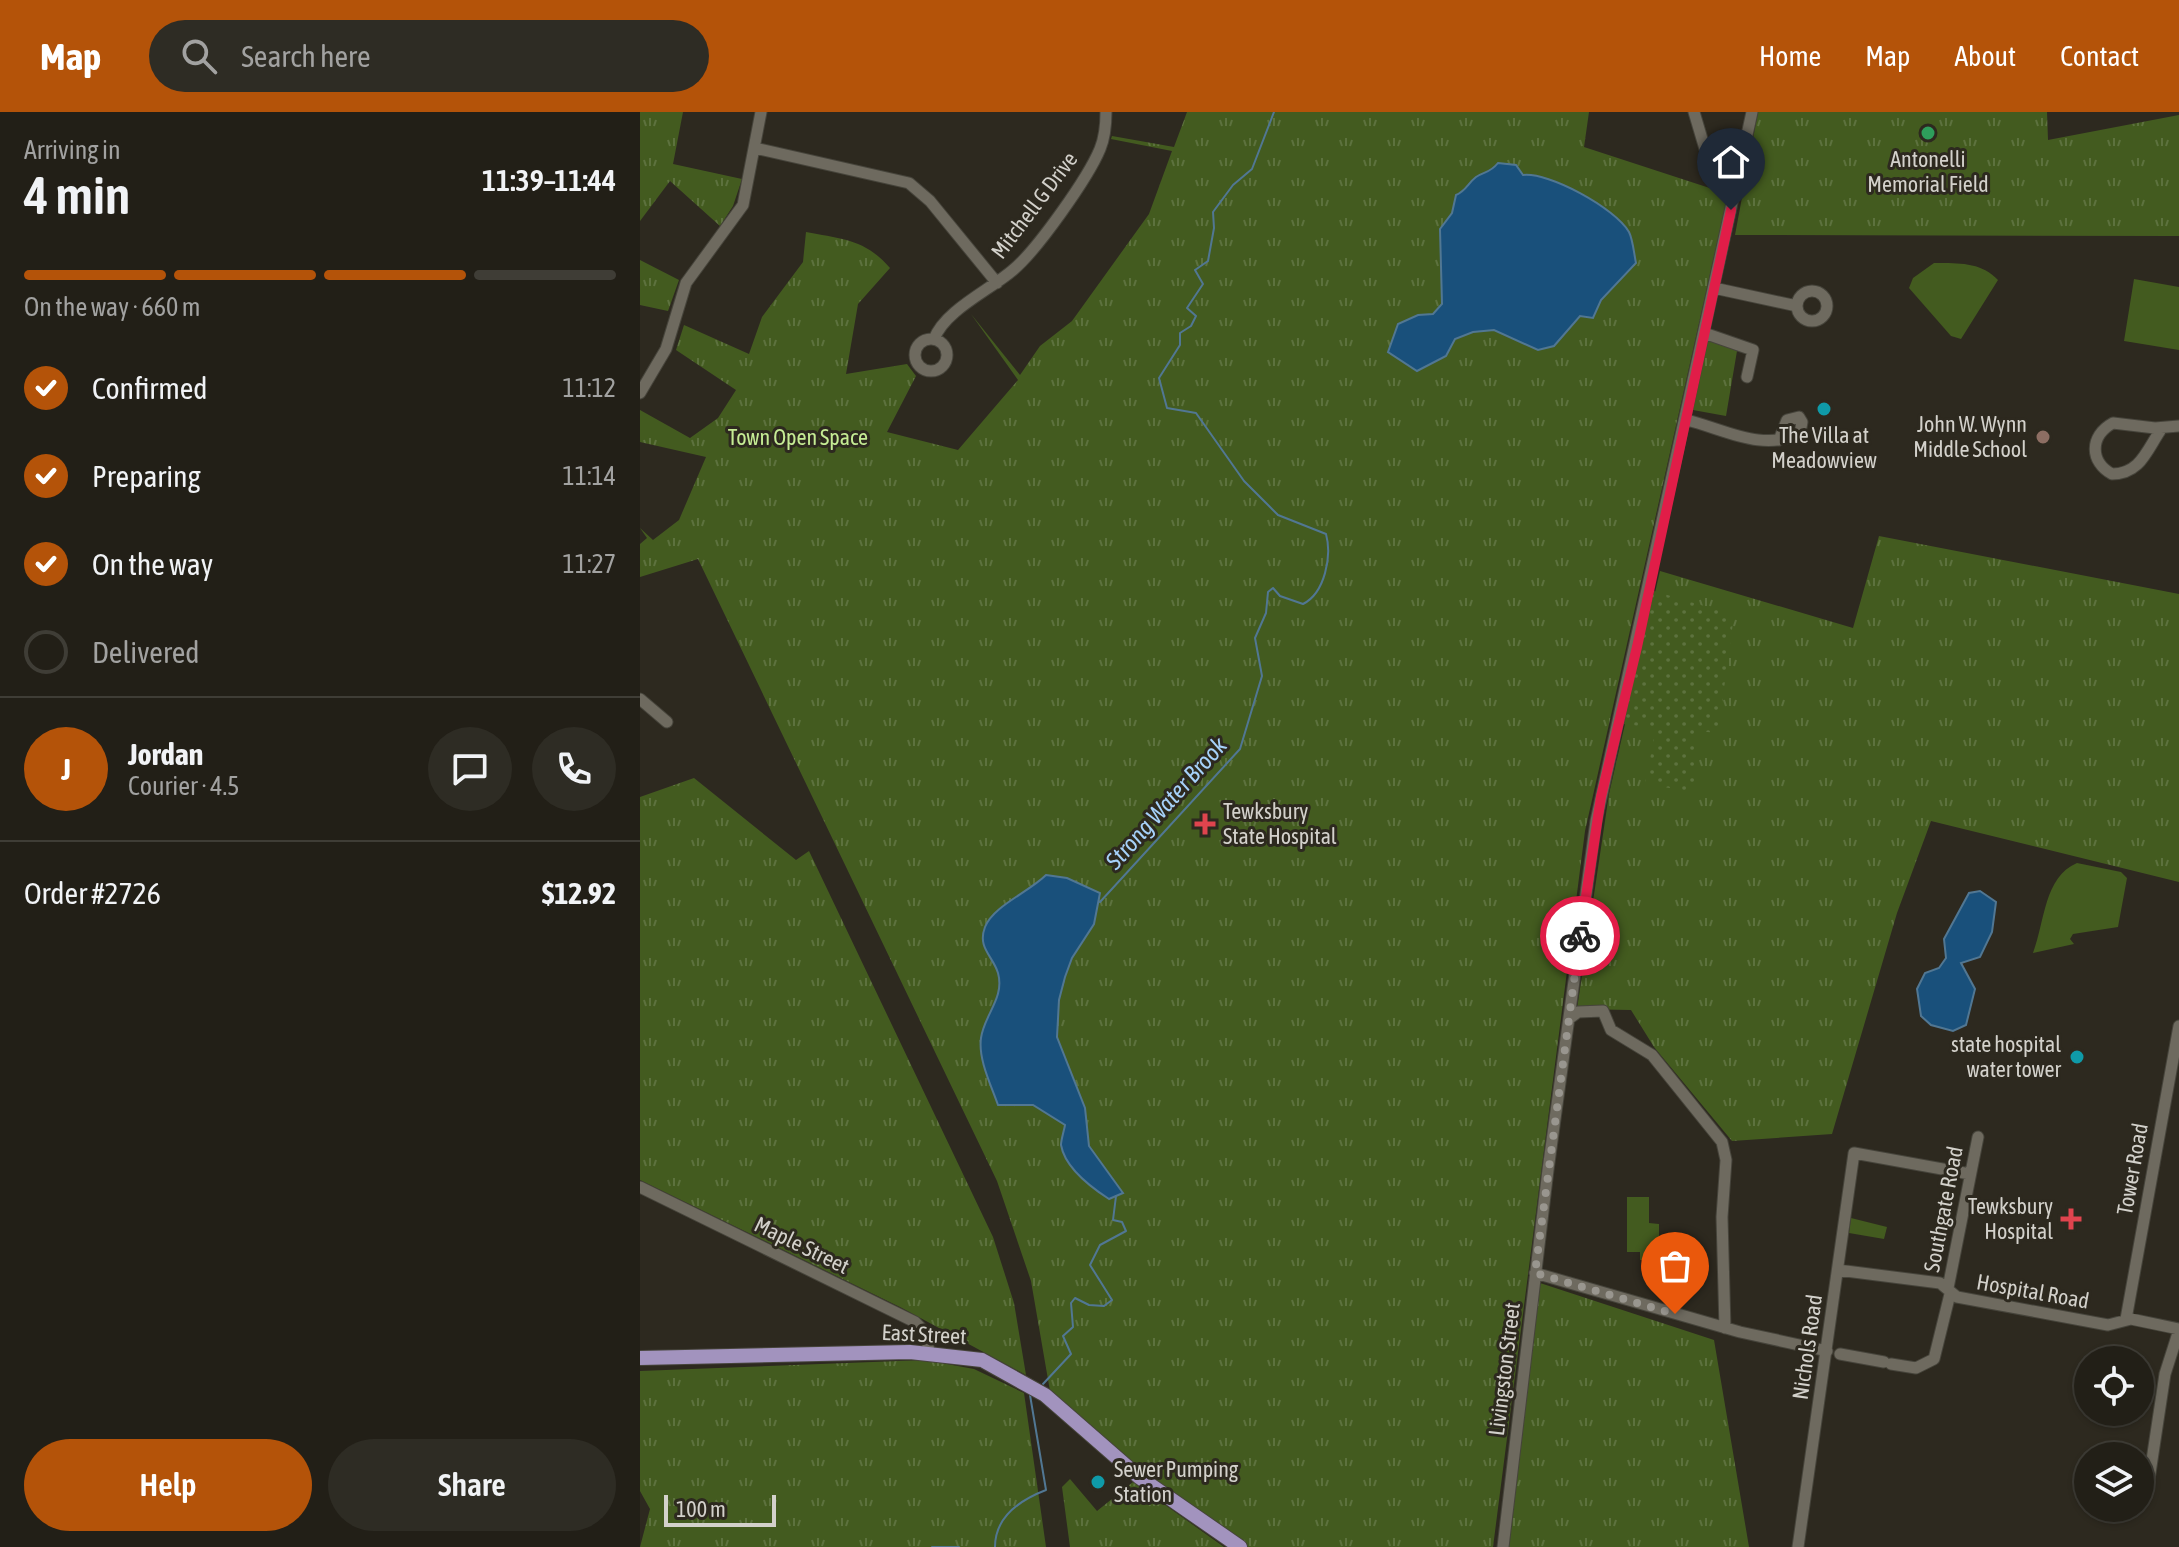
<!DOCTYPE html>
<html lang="en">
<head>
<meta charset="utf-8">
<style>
	body { margin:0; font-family:"Asap Condensed",sans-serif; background:#2e2c24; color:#f1f3f6; height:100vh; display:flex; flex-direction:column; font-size:30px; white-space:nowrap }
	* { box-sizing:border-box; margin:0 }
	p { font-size:26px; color:#a2a2a1 }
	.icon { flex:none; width:44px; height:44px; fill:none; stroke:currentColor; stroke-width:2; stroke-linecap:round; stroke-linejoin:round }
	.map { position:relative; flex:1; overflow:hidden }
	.sheet { display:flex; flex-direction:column; background:#221f17; width:640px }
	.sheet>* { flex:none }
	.buttons { position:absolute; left:1434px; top:1234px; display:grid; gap:16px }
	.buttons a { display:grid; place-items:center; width:80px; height:80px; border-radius:50%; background:#221f17; box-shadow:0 2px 6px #0004,0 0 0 2px #3f3d36; font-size:40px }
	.scale { position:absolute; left:24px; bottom:20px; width:112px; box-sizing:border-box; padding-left:8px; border:4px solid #d3d1cb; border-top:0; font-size:22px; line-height:28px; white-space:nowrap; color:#d3d1cb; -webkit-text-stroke:6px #2d291f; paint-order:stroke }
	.pin { position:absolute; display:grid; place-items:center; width:68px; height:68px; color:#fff; margin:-82px -34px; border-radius:50% 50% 50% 0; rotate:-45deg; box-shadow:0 0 8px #0007 }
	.pin .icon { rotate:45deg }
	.courier { position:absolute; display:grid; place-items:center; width:80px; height:80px; margin:-40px; border:6px solid #e11d48; border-radius:50%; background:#fff; color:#222; box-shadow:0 2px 10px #0007 }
	.overview em { font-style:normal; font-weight:600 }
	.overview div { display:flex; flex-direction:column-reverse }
	.overview { display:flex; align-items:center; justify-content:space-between; height:136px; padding:0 24px }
	h1 { font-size:52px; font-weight:600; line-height:60px }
	.bar { display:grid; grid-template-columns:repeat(4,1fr); gap:12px 8px; align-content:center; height:96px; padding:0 24px }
	.bar i { height:10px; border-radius:6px; background:#3f3d36 }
	.bar .current { background:#b45309 }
	.bar p { grid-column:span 4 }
	.line { display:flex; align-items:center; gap:20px; padding:0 24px; border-top:2px solid #3f3d36 }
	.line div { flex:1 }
	.round { display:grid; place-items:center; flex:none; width:84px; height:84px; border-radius:42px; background:#2e2c24 }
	ol { padding:0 24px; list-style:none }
	li { display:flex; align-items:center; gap:24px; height:88px }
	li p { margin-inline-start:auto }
	li .icon { padding:8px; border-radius:50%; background:#b45309; color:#fff; stroke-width:4 }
	li:last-child { color:#a2a2a1 }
	li i { width:44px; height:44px; border:4px solid #3f3d36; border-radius:50% }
	.action { display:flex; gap:16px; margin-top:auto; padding:16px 24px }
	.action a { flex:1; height:92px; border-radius:48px; background:#b45309; color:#fff; font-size:32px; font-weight:600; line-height:92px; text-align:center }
	.action a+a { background:#2e2c24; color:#f1f3f6 }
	header { display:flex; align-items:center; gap:48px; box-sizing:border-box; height:112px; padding:0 40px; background:#b45309; color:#fff }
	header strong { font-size:38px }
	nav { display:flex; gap:44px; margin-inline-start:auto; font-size:28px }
	.search { width:560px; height:72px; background:#2e2c24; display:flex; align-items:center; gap:20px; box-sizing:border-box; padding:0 28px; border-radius:44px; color:#a2a2a1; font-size:30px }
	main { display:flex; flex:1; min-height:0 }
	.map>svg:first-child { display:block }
</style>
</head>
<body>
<header>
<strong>Map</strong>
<div class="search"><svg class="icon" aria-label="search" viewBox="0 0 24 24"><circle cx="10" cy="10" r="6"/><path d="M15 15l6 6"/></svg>Search here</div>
<nav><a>Home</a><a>Map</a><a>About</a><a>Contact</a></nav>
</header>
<main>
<section class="sheet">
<div class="overview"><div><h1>4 min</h1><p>Arriving in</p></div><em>11:39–11:44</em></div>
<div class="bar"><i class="current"></i><i class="current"></i><i class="current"></i><i></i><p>On the way · 660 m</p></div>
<ol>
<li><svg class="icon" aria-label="check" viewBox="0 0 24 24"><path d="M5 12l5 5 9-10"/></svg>Confirmed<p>11:12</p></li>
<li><svg class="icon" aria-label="check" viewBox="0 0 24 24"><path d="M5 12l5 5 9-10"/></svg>Preparing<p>11:14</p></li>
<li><svg class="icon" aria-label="check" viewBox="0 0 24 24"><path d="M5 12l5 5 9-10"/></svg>On the way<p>11:27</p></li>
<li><i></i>Delivered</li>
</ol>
<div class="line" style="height:144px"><b class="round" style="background:#b45309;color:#fff">J</b><div><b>Jordan</b><p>Courier · 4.5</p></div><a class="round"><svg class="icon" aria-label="chat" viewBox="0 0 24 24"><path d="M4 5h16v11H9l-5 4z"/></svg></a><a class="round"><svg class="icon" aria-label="phone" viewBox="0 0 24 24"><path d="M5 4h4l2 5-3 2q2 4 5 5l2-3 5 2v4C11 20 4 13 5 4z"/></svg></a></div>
<div class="line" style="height:104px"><div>Order #2726</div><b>$12.92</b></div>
<div class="action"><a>Help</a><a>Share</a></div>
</section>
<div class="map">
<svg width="1539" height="1435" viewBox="0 0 1539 1435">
	<defs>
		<pattern id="park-tufts" width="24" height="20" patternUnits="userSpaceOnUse" patternTransform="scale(2)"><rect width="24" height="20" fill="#435b1f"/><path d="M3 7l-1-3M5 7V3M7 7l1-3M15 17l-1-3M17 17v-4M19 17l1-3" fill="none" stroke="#5d723e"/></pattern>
		<pattern id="garden-dots" width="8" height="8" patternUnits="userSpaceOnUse" patternTransform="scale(2)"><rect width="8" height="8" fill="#435b1f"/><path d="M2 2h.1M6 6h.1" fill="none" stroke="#5d723e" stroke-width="1.8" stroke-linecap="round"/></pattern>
	</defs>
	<rect width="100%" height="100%" fill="#2d291f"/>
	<!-- grass -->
	<path fill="#435b1f" d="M 1294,151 C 1317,151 1342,150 1358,168 L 1321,227 L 1311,224 L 1269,176 L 1273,166 Z
		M 1494,167 L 1539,175 L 1539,238 L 1484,229 Z
		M 1437,751 L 1481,760 L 1487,766 L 1478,815 L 1433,822 L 1430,827 L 1434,832 L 1393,841 C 1405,809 1404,765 1437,751 Z
		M 987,1085 L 1009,1085 L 1009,1111 L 1019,1112 L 1019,1148 L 1000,1148 L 1000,1140 L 987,1140 Z
		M 1211,1106 L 1247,1115 L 1244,1127 L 1209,1121 Z"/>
	<!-- park -->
	<path fill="url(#park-tufts)" d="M 0,0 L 43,0 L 33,52 L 102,67 L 93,94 L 80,114 L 30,69 L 0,109 Z
		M 547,0 L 949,0 L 944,35 L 1088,82 L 945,719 L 853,1435 L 608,1435 L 516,1371 L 410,1279 L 391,1169 L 357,1069 L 58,447 L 0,465 L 0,432 L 7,426 L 0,416 L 13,428 L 39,408 L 66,345 L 0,330 L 0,298 L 50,326 L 78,306 L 96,278 L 36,238 L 44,213 L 109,242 L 122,205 L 163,150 L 166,120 C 202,127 225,127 250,156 L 218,192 L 206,262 L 267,252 L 276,264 L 247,320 L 318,338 L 378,268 L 331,202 L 380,263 L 400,234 L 432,209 L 509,102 L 532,39 L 471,27 L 472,24 L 534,35 Z
		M 1118,0 L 1407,0 L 1408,28 L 1539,3 L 1539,124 L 1095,123 Z
		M 0,148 L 39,168 L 28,199 L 0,193 Z
		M 1068,227 L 1098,233 L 1086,304 L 1053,298 Z
		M 1239,424 L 1539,482 L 1539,770 L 1291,709 L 1257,801 L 1192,1022 L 1092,1029 L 1014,935 L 991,898 L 937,897 L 969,682 L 1020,459 L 1213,516 Z
		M 54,666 L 156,748 L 169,739 L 353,1125 L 374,1191 L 386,1263 L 262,1196 L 0,1068 L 0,685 Z
		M 900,1171 L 1074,1228 L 1109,1435 L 867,1435 Z
		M 285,1248 L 334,1257 L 384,1281 L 406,1435 L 0,1435 L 10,1397 L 0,1379 L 0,1259 Z
		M 430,1367 L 457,1399 L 493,1370 L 584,1435 L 430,1435 L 422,1375 Z"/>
	<!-- garden -->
	<path fill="url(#garden-dots)" d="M 1014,479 L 1094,503 L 1078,621 L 1057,619 L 1054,680 L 1005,672 L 1016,616 L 983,612 Z"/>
	<!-- water -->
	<path fill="#19507b" stroke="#517793" stroke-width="2" d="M 858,51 L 876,53 L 883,63 C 909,60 975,96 989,120 C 993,128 994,142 996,151 L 961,188 L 953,206 L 940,204 L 914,234 L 898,238 L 854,218 L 833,220 L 815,227 L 806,244 L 777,259 L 748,240 L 758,212 L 778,203 L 793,202 L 802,192 L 800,117 L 812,101 L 816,83 C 826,79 828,71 836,65 C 845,59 850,61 858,51 Z
		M 406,763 L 427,766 L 460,781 L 454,812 L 432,846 L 425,865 L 419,888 L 417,925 L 445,996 L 449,1034 L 483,1081 L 469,1087 C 452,1076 425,1056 421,1033 C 421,1028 424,1019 425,1013 L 393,993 L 358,993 C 351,973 338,947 341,926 C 344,903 365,886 358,861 C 353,844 337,836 345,815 C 353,794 389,780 406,763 Z
		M 1340,779 L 1356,790 L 1352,820 L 1340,845 L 1321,851 L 1335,877 L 1326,913 L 1313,919 L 1291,913 L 1281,904 L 1277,877 L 1285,861 L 1299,856 L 1306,846 L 1304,827 L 1329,781 Z"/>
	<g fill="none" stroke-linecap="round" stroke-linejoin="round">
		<!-- stream -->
		<path stroke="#517793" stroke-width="2" d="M 460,790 L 600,637 L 622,564 L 615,526 L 626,501 L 628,480 L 633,476 L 640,484 L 663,492 C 685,481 692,444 686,422 L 638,403 L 604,369 L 556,301 L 527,296 L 519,266 L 540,233 L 540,221 L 551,214 L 556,204 L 547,196 L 563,172 L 555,158 L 568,149 L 574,116 L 573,100 L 593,73 L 612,57 L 634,0
			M 403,1272 L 431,1242 L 423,1224 L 433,1215 L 431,1191 L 435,1186 L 449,1193 L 464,1194 L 472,1188 L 450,1153 L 460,1133 L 486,1119 L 482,1110 L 473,1108 L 476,1084
			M 292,1435 L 319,1435
			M 355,1435 C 355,1405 380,1388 406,1378 L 390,1283"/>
		<defs>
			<path id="minor" d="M 1054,0 L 1065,37 L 1099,60
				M 115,36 L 269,71 L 290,89 L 357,171
				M 1074,176 L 1157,194
				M1157 194a15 15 0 1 1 30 0a15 15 0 1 1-30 0Z
				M 1064,221 L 1113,238 L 1107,265
				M275 243a16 16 0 1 1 32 0a16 16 0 1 1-32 0Z
				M 294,227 C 305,198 350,178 373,158 C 397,138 448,66 460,37 C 465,25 466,12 466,0
				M 0,281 L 26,237 L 46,171 L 103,93 L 121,0
				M 1046,308 C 1082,316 1123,341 1160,321 L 1162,310 L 1159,305 L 1147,308 L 1139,328
				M 1522,316 C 1507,337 1501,362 1472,362 C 1450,350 1449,324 1473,311 L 1515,316 L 1539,314
				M 0,587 L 27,610
				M 930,906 L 938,900 L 963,899 L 971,918 L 1012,943 L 1082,1030 L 1086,1048 L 1082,1105 L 1085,1216
				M 0,1075 L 275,1210 L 286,1221 L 289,1240
				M 1198,1158 L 1300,1171 L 1317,1185 L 1468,1213 L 1491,1207 L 1539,1217
				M 895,1161 L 1100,1220 L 1187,1239
				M 1308,1176 L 1338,1025
				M 1486,1207 L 1539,914
				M 1200,1242 L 1244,1250
				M 1251,1252 L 1276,1256 L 1294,1247 L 1310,1182
				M 1507,1381 L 1525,1262 L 1539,1218
				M 863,1435 L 908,1058 L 956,709 L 1112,0
				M 1158,1435 L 1214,1041 L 1330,1062"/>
			<path id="major" d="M 0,1246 L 270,1240 L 342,1248 L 405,1283 L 499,1365 L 600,1435"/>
		</defs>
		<!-- minor casing -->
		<use href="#minor" stroke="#46443b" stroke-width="13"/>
		<!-- major casing -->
		<use href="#major" stroke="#46443b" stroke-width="16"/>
		<!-- minor -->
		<use href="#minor" stroke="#6e6a5f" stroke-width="11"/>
		<!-- major -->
		<use href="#major" stroke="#a293be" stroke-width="14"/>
	</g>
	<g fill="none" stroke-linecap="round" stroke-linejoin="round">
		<!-- done -->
		<path stroke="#99968f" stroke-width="8" stroke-dasharray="0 14.4" d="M 940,824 L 895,1161 L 1035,1202"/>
		<!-- route -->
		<path stroke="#e11d48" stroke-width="10" d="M 940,824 L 961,685 L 997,535 L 1091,98"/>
	</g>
	<!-- markers -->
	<circle fill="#2e9e5b" stroke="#2d291f" stroke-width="3" cx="1288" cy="21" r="8"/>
	<g fill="#0f9aa8" stroke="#2d291f" stroke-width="3">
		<circle cx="1184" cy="297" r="8"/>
		<circle cx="1437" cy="945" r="8"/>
		<circle cx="458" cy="1370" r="8"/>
	</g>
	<circle fill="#8d6e63" stroke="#2d291f" stroke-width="3" cx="1403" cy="325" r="8"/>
	<g fill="#e0444e" stroke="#2d291f" stroke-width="3">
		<path d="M561 700h8v8h8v8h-8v8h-8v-8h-8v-8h8z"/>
		<path d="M1427 1095h8v8h8v8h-8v8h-8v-8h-8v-8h8z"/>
	</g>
	<g text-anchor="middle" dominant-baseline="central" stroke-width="6" stroke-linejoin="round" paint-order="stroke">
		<!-- poi labels -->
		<g font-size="22" fill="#d3d1cb" stroke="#2d291f" text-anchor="end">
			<text x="1288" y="47" text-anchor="middle">Antonelli<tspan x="1288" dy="25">Memorial Field</tspan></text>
			<text x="1387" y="312">John W. Wynn<tspan x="1387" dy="25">Middle School</tspan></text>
			<text x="1184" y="323" text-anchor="middle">The Villa at<tspan x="1184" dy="25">Meadowview</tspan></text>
			<text x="583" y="699" text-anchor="start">Tewksbury<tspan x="583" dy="25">State Hospital</tspan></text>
			<text x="1421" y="932">state hospital<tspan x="1421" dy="25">water tower</tspan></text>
			<text x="1413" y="1094">Tewksbury<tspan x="1413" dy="25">Hospital</tspan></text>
			<text x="474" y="1357" text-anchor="start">Sewer Pumping<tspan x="474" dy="25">Station</tspan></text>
		</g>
		<!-- street labels -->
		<g font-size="22" fill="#d3d1cb" stroke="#2d291f">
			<text transform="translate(394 93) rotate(-53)">Mitchell G Drive</text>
			<text transform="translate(1492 1057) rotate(-80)">Tower Road</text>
			<text transform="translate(1303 1097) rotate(-79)">Southgate Road</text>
			<text transform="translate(162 1133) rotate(26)">Maple Street</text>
			<text transform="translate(1393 1179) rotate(10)">Hospital Road</text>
			<text transform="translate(284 1222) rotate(3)">East Street</text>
			<text transform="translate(1167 1235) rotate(-82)">Nichols Road</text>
			<text transform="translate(864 1257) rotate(-83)">Livingston Street</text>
		</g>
		<!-- park labels -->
		<g font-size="22" fill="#c5ec94" stroke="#2d291f">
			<text x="158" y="325">Town Open Space</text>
		</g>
		<!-- water labels -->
		<g font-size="24" font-style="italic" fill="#a6d1f9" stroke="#2d291f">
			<text transform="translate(526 691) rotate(-48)">Strong Water Brook</text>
		</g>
	</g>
</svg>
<div class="buttons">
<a><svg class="icon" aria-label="locate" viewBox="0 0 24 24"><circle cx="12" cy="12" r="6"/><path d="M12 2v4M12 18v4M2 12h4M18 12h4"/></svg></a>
<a><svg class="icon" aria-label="layers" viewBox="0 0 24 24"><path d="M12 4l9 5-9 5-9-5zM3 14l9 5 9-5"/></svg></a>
</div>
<div class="scale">100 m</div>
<div class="pin" style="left:1035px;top:1202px;background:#ea580c"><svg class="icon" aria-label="bag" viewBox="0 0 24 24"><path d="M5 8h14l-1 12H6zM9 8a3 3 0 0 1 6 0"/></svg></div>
<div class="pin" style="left:1091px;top:98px;background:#1f2937"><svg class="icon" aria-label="home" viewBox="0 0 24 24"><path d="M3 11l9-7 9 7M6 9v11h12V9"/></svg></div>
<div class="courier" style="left:940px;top:824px"><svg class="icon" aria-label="bike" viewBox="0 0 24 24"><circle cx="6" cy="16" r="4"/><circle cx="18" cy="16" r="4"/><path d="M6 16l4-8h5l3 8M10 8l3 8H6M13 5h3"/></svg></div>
</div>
</main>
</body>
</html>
